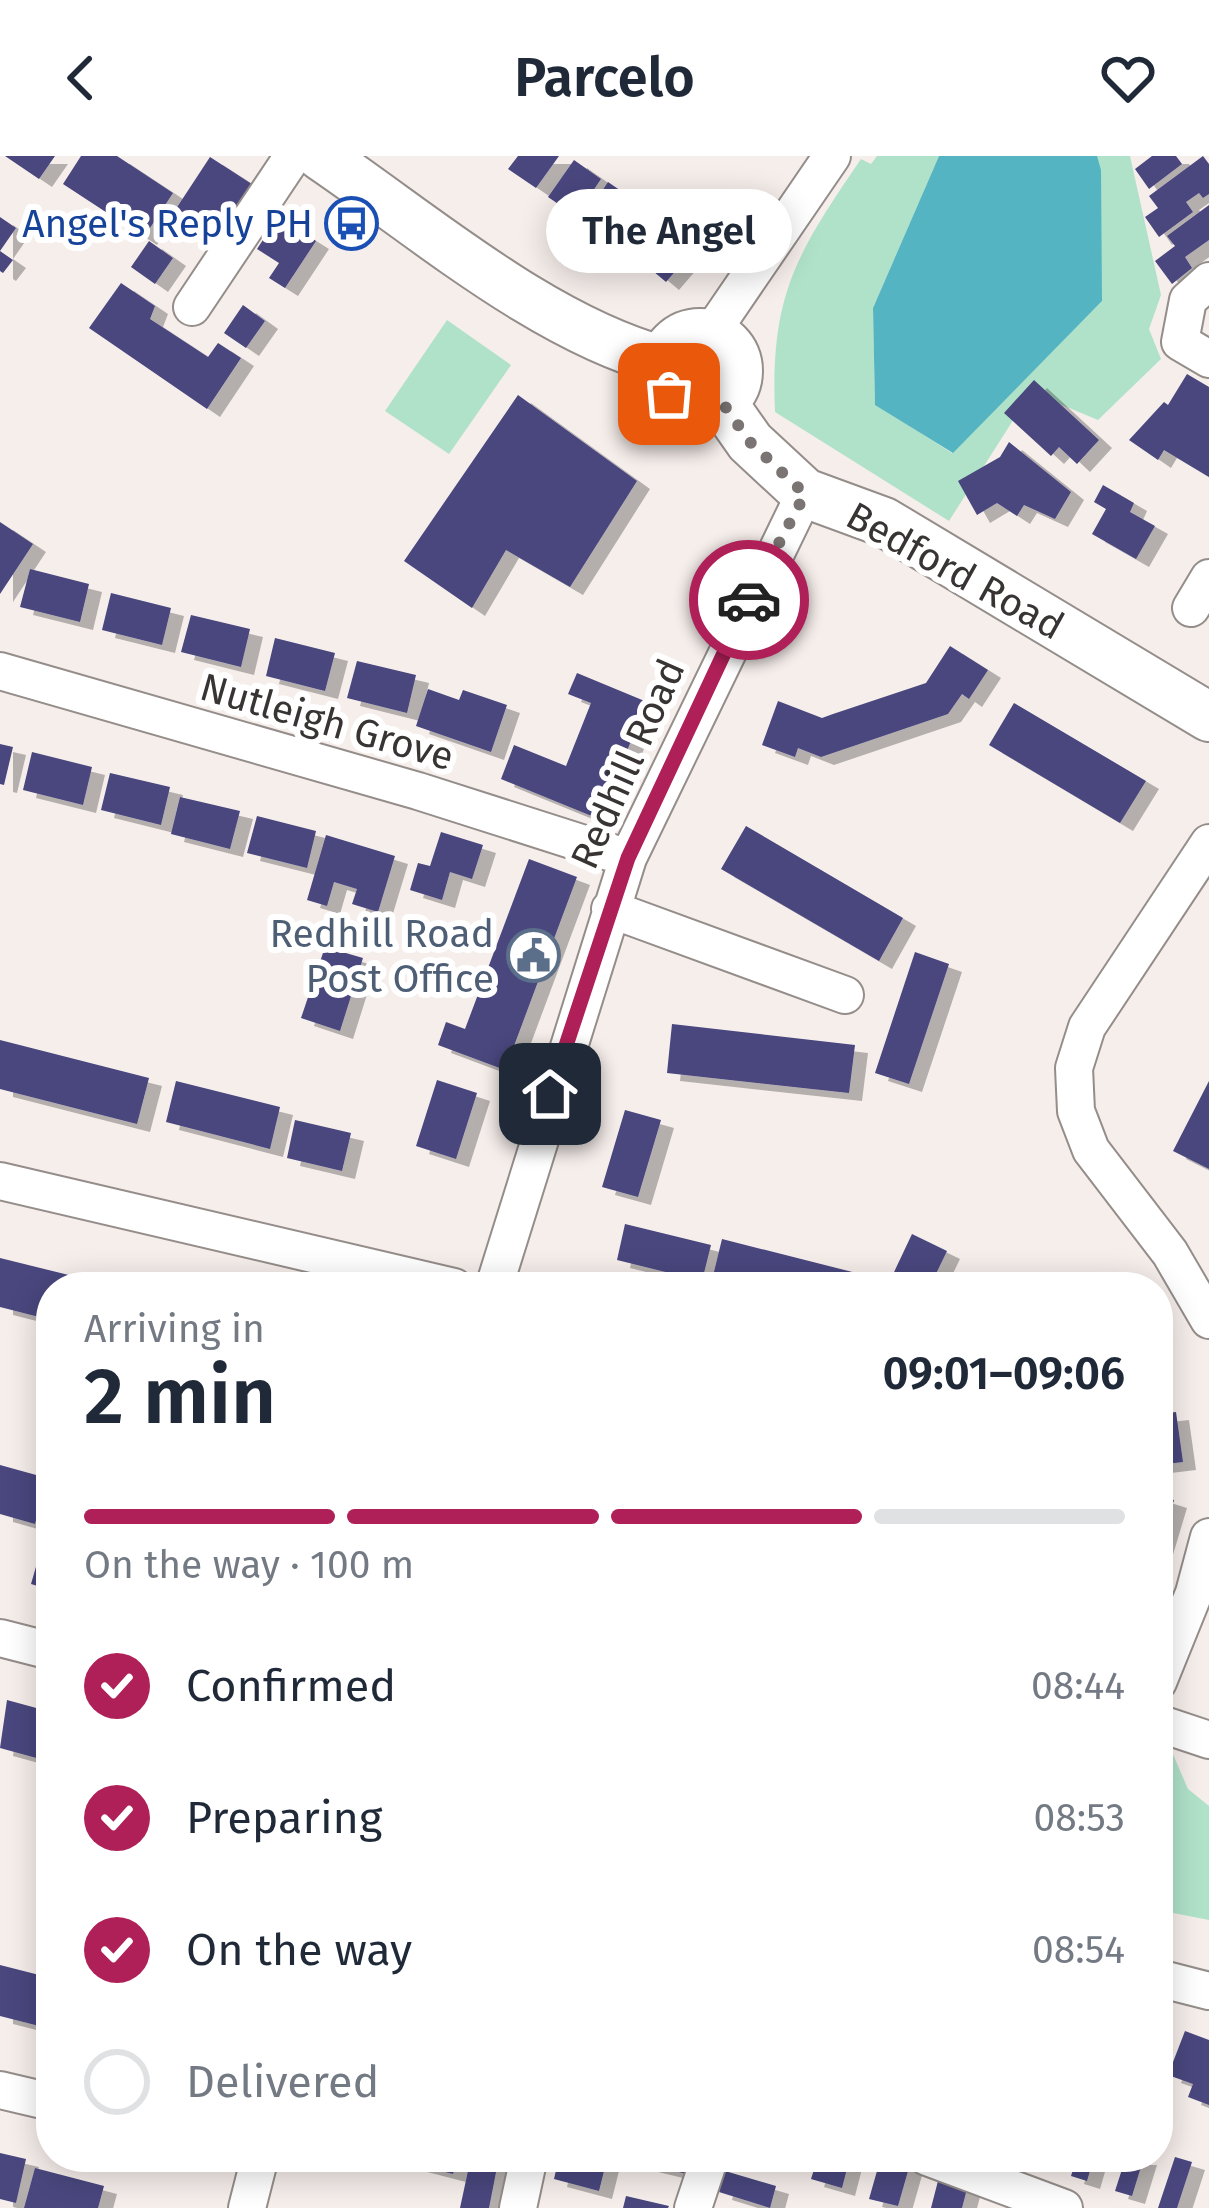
<!DOCTYPE html>
<html lang="en">
<head>
<meta charset="utf-8">
<style>
	body { margin:0; font-family:"Fira Sans",sans-serif; background:#f2f2f3; color:#1f2937; height:100vh; display:flex; flex-direction:column; font-size:45px; white-space:nowrap }
	* { box-sizing:border-box; margin:0 }
	p { font-size:39px; color:#747a83 }
	.icon { flex:none; width:66px; height:66px; fill:none; stroke:currentColor; stroke-width:2; stroke-linecap:round; stroke-linejoin:round }
	.map { position:relative; flex:1; overflow:hidden }
	.panel { position:absolute; left:36px; top:1116px; width:1137px; height:900px; display:flex; flex-direction:column; background:#fff; border-radius:48px; box-shadow:0 6px 30px #0003 }
	.panel>* { flex:none }
	.pin { position:absolute; display:grid; place-items:center; width:102px; height:102px; color:#fff; margin:-51px; border-radius:24px; box-shadow:0 6px 18px #0006 }
	.courier { position:absolute; display:grid; place-items:center; width:120px; height:120px; margin:-60px; border:9px solid #af2058; border-radius:50%; background:#fff; color:#222; box-shadow:0 3px 15px #0007 }
	.bubble { position:absolute; height:84px; border-radius:42px; background:#fff; box-shadow:0 6px 30px #0003; font-size:39px; font-weight:600; line-height:84px; text-align:center }
	.overview em { font-style:normal; font-weight:600 }
	.overview div { display:flex; flex-direction:column-reverse }
	.overview { display:flex; align-items:center; justify-content:space-between; height:204px; padding:0 48px }
	h1 { font-size:78px; font-weight:600; line-height:90px }
	.bar { display:grid; grid-template-columns:repeat(4,1fr); gap:18px 12px; align-content:center; height:144px; padding:0 48px }
	.bar i { height:15px; border-radius:9px; background:#e0e1e3 }
	.bar .selected { background:#af2058 }
	.bar p { grid-column:span 4 }
	ol { padding:0 48px; list-style:none }
	li { display:flex; align-items:center; gap:36px; height:132px }
	li p { margin-inline-start:auto }
	li .icon { padding:12px; border-radius:50%; background:#af2058; color:#fff; stroke-width:4 }
	li:last-child { color:#747a83 }
	li i { width:66px; height:66px; border:6px solid #e0e1e3; border-radius:50% }
	header { display:flex; justify-content:space-between; align-items:center; height:156px; padding:0 48px; background:#fff; font-size:54px; font-weight:600 }
	.map>svg:first-child { display:block }
</style>
</head>
<body>
<header><svg class="icon" aria-label="back" viewBox="0 0 24 24"><path d="M15 5l-7 7 7 7"/></svg>Parcelo<svg class="icon" aria-label="heart" viewBox="0 0 24 24"><path d="M12 20l-8-8c-3-5 5-10 8-4 3-6 11-1 8 4z"/></svg></header>
<div class="map">
<svg width="1209" height="2052" viewBox="0 0 1209 2052">
	<defs>
		<filter id="shadow"><feDropShadow dx="13" dy="8" stdDeviation="0" flood-color="#0004"/></filter>
	</defs>
	<rect width="100%" height="100%" fill="#f6eeeb"/>
	<!-- green -->
	<path fill="#b0e2c9" d="M 877,0 L 939,0 L 873,152 L 875,248 L 952,297 L 1102,145 L 1097,0 L 1130,0 L 1161,139 L 1149,173 L 1161,203 L 1098,264 L 1031,236 L 949,365 L 775,256 C 770,138 797,97 861,3 L 871,8 Z
		M 447,164 L 511,209 L 449,298 L 385,255 Z
		M 1172,1596 L 1188,1633 L 1209,1650 L 1209,1764 L 1158,1754 L 1158,1603 Z"/>
	<!-- water -->
	<path fill="#54b4c1" d="M 939,0 L 1097,0 L 1101,14 L 1102,145 L 953,297 L 875,249 L 873,152 Z"/>
	<!-- building -->
	<path fill="#48467e" filter="url(#shadow)" d="M 5,0 L 55,0 L 39,23 Z
		M 81,0 L 117,0 L 173,37 L 144,81 L 63,28 Z
		M 518,0 L 559,0 L 536,32 L 508,13 Z
		M 1152,0 L 1176,0 L 1182,8 L 1149,33 L 1135,13 Z
		M 1203,0 L 1209,8 L 1209,38 L 1203,42 L 1199,37 L 1186,46 L 1193,56 L 1159,81 L 1145,61 L 1158,52 L 1149,40 Z
		M 210,1 L 258,32 L 230,76 L 208,61 L 194,82 L 168,65 Z
		M 574,4 L 601,23 L 576,60 L 548,41 Z
		M 608,26 L 643,50 L 617,87 L 583,64 Z
		M 666,42 L 708,77 L 666,126 L 634,99 L 661,68 L 651,60 Z
		M 1209,49 L 1209,84 L 1185,101 L 1192,112 L 1172,128 L 1155,105 L 1175,90 L 1167,80 Z
		M 0,61 L 16,72 L 0,95 L 13,104 L 3,117 L 0,115 Z
		M 278,61 L 316,85 L 285,132 L 269,122 L 279,107 L 257,93 Z
		M 149,85 L 173,102 L 155,128 L 131,111 Z
		M 121,127 L 155,150 L 150,163 L 208,201 L 218,187 L 241,202 L 207,253 L 89,172 Z
		M 243,149 L 265,165 L 246,192 L 224,177 Z
		M 1187,218 L 1209,231 L 1209,321 L 1164,294 L 1158,304 L 1129,284 L 1164,246 L 1168,249 Z
		M 1034,224 L 1099,284 L 1077,308 L 1059,291 L 1051,300 L 1004,257 Z
		M 518,239 L 637,325 L 570,431 L 506,394 L 472,452 L 404,405 Z
		M 1009,286 L 1071,336 L 1055,363 L 1024,349 L 1017,360 L 997,347 L 977,359 L 958,325 L 1000,301 Z
		M 1103,329 L 1134,347 L 1130,356 L 1155,370 L 1136,403 L 1092,378 L 1106,353 L 1094,346 Z
		M 0,366 L 33,388 L 0,438 Z
		M 30,413 L 89,428 L 80,466 L 20,451 Z
		M 111,437 L 171,452 L 162,489 L 102,474 Z
		M 191,459 L 250,473 L 241,511 L 181,496 Z
		M 275,482 L 335,497 L 325,535 L 266,520 Z
		M 950,490 L 988,514 L 969,543 L 962,538 L 948,558 L 821,601 L 798,592 L 795,601 L 762,589 L 778,545 L 822,562 L 833,558 L 926,527 Z
		M 357,505 L 416,519 L 407,557 L 347,542 Z
		M 577,517 L 647,546 L 599,663 L 501,623 L 514,589 L 566,610 L 591,547 L 568,538 Z
		M 428,533 L 459,544 L 463,534 L 507,549 L 491,596 L 416,570 Z
		M 1014,547 L 1146,625 L 1120,667 L 989,589 Z
		M 0,588 L 13,591 L 4,629 L 0,628 Z
		M 32,596 L 92,611 L 83,649 L 23,634 Z
		M 110,617 L 170,631 L 161,669 L 101,654 Z
		M 180,641 L 240,655 L 230,693 L 171,678 Z
		M 257,660 L 316,675 L 307,712 L 247,697 Z
		M 746,670 L 903,762 L 879,805 L 721,713 Z
		M 441,676 L 483,689 L 472,723 L 450,716 L 442,744 L 410,734 L 418,707 L 430,710 Z
		M 326,679 L 395,700 L 378,756 L 352,748 L 357,733 L 334,726 L 327,750 L 307,744 Z
		M 529,703 L 577,721 L 505,914 L 438,889 L 446,866 L 465,873 Z
		M 325,791 L 363,802 L 340,875 L 301,862 Z
		M 915,796 L 949,808 L 909,928 L 875,917 Z
		M 672,868 L 855,889 L 849,937 L 667,917 Z
		M 0,884 L 149,922 L 137,968 L 0,933 Z
		M 437,924 L 477,937 L 456,1003 L 416,990 Z
		M 176,925 L 280,951 L 270,993 L 166,966 Z
		M 1209,925 L 1209,1013 L 1173,995 Z
		M 625,954 L 661,964 L 638,1041 L 602,1031 Z
		M 295,964 L 351,977 L 342,1015 L 287,1002 Z
		M 625,1068 L 711,1089 L 702,1125 L 617,1104 Z
		M 912,1078 L 947,1095 L 932,1126 L 944,1131 L 887,1131 Z
		M 722,1083 L 880,1123 L 878,1131 L 757,1131 L 713,1120 Z
		M 0,1102 L 109,1129 L 109,1131 L 51,1131 L 51,1164 L 0,1151 Z
		M 1176,1256 L 1183,1306 L 1158,1309 L 1158,1258 Z
		M 0,1309 L 47,1322 L 35,1368 L 0,1358 Z
		M 1158,1339 L 1174,1344 L 1159,1394 L 1158,1393 Z
		M 44,1383 L 51,1385 L 51,1434 L 31,1428 Z
		M 7,1544 L 51,1556 L 51,1606 L 0,1592 Z
		M 0,1809 L 51,1822 L 51,1873 L 0,1860 Z
		M 1185,1875 L 1209,1884 L 1209,1949 L 1188,1941 L 1193,1928 L 1168,1919 Z
		M 0,1997 L 26,2003 L 16,2047 L 0,2043 Z
		M 387,2001 L 457,2001 L 453,2018 Z
		M 471,2001 L 499,2001 L 489,2052 L 460,2052 Z
		M 559,2001 L 607,2003 L 599,2035 L 554,2023 Z
		M 646,2001 L 691,2001 L 687,2018 L 645,2008 Z
		M 818,2001 L 850,2001 L 842,2032 L 811,2023 Z
		M 881,2001 L 910,2008 L 898,2050 L 869,2043 Z
		M 1077,2001 L 1094,2001 L 1087,2025 L 1071,2020 Z
		M 1126,2001 L 1144,2001 L 1132,2040 L 1115,2035 Z
		M 1175,2001 L 1192,2006 L 1177,2052 L 1158,2052 Z
		M 35,2012 L 104,2030 L 98,2052 L 24,2052 Z
		M 725,2015 L 776,2030 L 770,2052 L 719,2036 Z
		M 939,2021 L 968,2029 L 962,2052 L 931,2052 Z
		M 626,2040 L 669,2050 L 668,2052 L 623,2052 Z"/>
	<g fill="none" stroke-linecap="round" stroke-linejoin="round">
		<defs>
			<path id="minor" d="M 1209,125 L 1188,144 L 1180,186 L 1209,203
				M 192,151 L 293,0
				M 711,177 L 832,0
				M 1191,452 L 1209,422
				M 0,515 L 418,635 L 628,702
				M 1209,687 L 1087,871 L 1074,912 L 1076,955 L 1091,994 L 1170,1097 L 1209,1164
				M 610,753 L 845,839
				M 0,1025 L 454,1131
				M 494,1131 L 628,702 L 805,337
				M 0,1482 L 51,1495
				M 1158,1526 L 1194,1437 L 1209,1381
				M 1158,1567 L 1209,1584
				M 1158,1822 L 1209,1835
				M 0,1934 L 51,1946
				M 927,2001 L 1064,2052
				M 247,2052 L 260,2001
				M 518,2052 L 529,2001
				M 693,2052 L 710,2001"/>
			<path id="major" d="M 321,0 C 424,70 542,172 663,205
				M662 215a38 38 0 1 1 76 0a38 38 0 1 1-76 0Z
				M 722,246 L 750,286 L 805,337 L 884,366 L 1209,561"/>
		</defs>
		<!-- minor casing -->
		<use href="#minor" stroke="#948d8a" stroke-width="40"/>
		<!-- major casing -->
		<use href="#major" stroke="#948d8a" stroke-width="52"/>
		<!-- minor -->
		<use href="#minor" stroke="#fff" stroke-width="36"/>
		<!-- major -->
		<use href="#major" stroke="#fff" stroke-width="48"/>
	</g>
	<g fill="none" stroke-linecap="round" stroke-linejoin="round">
		<!-- done -->
		<path stroke="#7a7573" stroke-width="12" stroke-dasharray="0 21.6" d="M 669,238 L 688,252 L 722,246 L 750,286 L 805,338 L 749,444"/>
		<!-- route -->
		<path stroke="#af2058" stroke-width="15" d="M 550,938 L 628,702 L 749,444"/>
	</g>
	<!-- icons -->
	<defs>
		<symbol id="bus-ring" viewBox="-11 -11 22 22"><circle r="9.5" fill="#fff" stroke="#1a4fb4" stroke-width="1.5"/><path d="M-5-6H5V4H4V6H2V4H-2V6H-4V4H-5ZM-3.5-4V0h7V-4ZM-3.5 1.2v1.5H-2V1.2ZM2 1.2v1.5H3.5V1.2Z" fill="#1a4fb4"/></symbol>
		<symbol id="civic-ring" viewBox="-11 -11 22 22"><circle r="9.5" fill="#fff" stroke="#5c6f8a" stroke-width="1.5"/><path d="M-.6-6.5H3V-4.5H.6V-3L4-1V1h2V6H-6V1h2V-1L-.6-3ZM-1.2 2.5V6h2.4V2.5Z" fill="#5c6f8a"/></symbol>
	</defs>
	<g fill-rule="evenodd">
		<use href="#bus-ring" x="322" y="38" width="59" height="59"/>
		<use href="#civic-ring" x="504" y="770" width="59" height="59"/>
	</g>
	<g text-anchor="middle" dominant-baseline="central" stroke-width="12" stroke-linejoin="round" paint-order="stroke">
		<!-- transit labels -->
		<g font-size="39" fill="#164399" stroke="#fff" text-anchor="end">
			<text x="313" y="68">Angel's Reply PH</text>
		</g>
		<!-- street labels -->
		<g font-size="39" fill="#373433" stroke="#fff">
			<text transform="translate(955 415) rotate(29)">Bedford Road</text>
			<text transform="translate(327 566) rotate(16)">Nutleigh Grove</text>
			<text transform="translate(628 608) rotate(-66)">Redhill Road</text>
		</g>
		<!-- service labels -->
		<g font-size="39" fill="#4e5e75" stroke="#fff" text-anchor="end">
			<text x="494" y="778">Redhill Road<tspan x="494" dy="45">Post Office</tspan></text>
		</g>
	</g>
</svg>
<div class="pin" style="left:669px;top:238px;background:#ea580c"><svg class="icon" aria-label="bag" viewBox="0 0 24 24"><path d="M5 8h14l-1 12H6zM9 8a3 3 0 0 1 6 0"/></svg></div>
<div class="pin" style="left:550px;top:938px;background:#1f2937"><svg class="icon" aria-label="home" viewBox="0 0 24 24"><path d="M3 11l9-7 9 7M6 9v11h12V9"/></svg></div>
<div class="courier" style="left:749px;top:444px"><svg class="icon" aria-label="car" viewBox="0 0 24 24"><path d="M5 17H2v-5l4-1 3-4h7l3 4 3 1v5h-3M9 17h6M6 11h13"/><circle cx="7" cy="17" r="2"/><circle cx="17" cy="17" r="2"/></svg></div>
<div class="bubble" style="left:546px;top:33px;width:246px">The Angel</div>
<section class="panel">
<div class="overview"><div><h1>2 min</h1><p>Arriving in</p></div><em>09:01–09:06</em></div>
<div class="bar"><i class="selected"></i><i class="selected"></i><i class="selected"></i><i></i><p>On the way · 100 m</p></div>
<ol>
<li><svg class="icon" aria-label="check" viewBox="0 0 24 24"><path d="M5 12l5 5 9-10"/></svg>Confirmed<p>08:44</p></li>
<li><svg class="icon" aria-label="check" viewBox="0 0 24 24"><path d="M5 12l5 5 9-10"/></svg>Preparing<p>08:53</p></li>
<li><svg class="icon" aria-label="check" viewBox="0 0 24 24"><path d="M5 12l5 5 9-10"/></svg>On the way<p>08:54</p></li>
<li><i></i>Delivered</li>
</ol>
</section>
</div>
</body>
</html>
